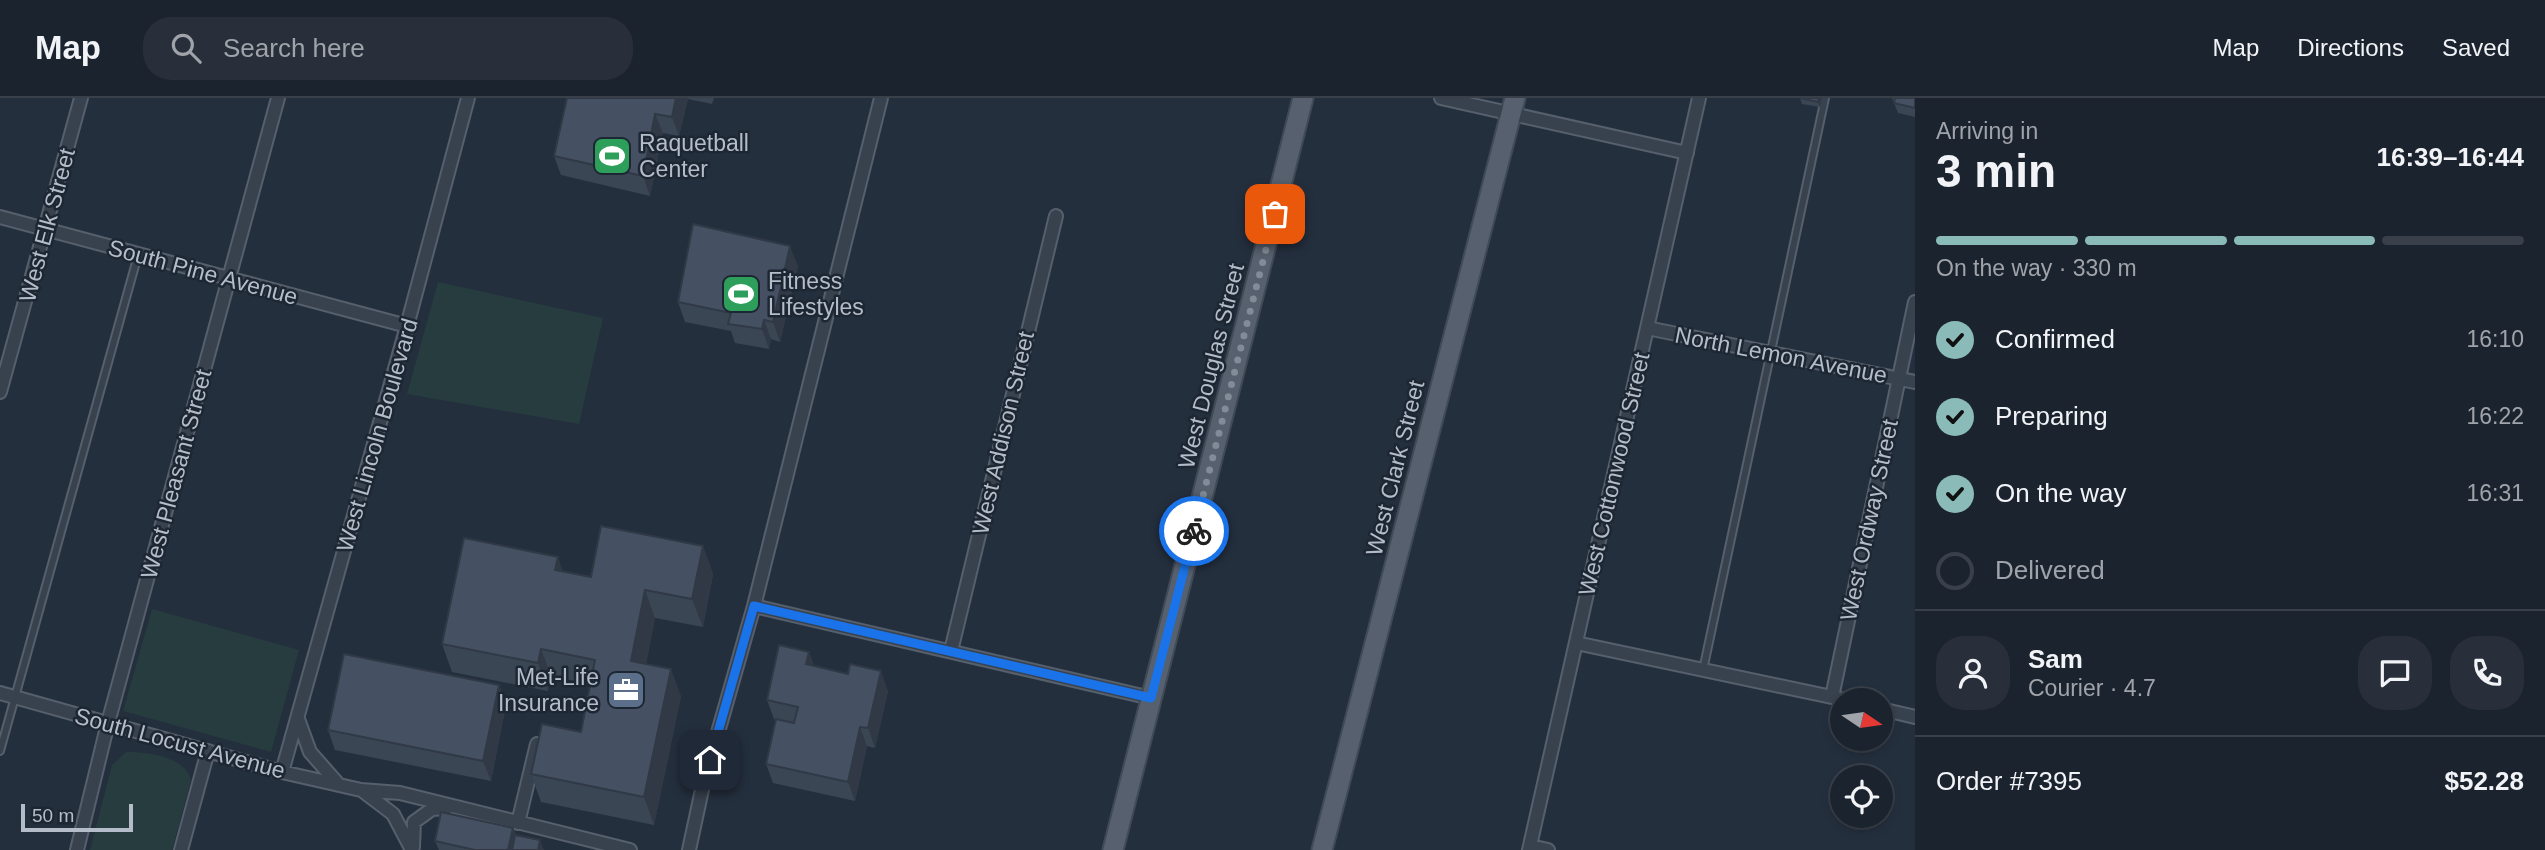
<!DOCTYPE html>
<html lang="en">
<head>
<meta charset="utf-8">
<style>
	body { margin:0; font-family:Arial,sans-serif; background:#282f3a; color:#f1f3f6; height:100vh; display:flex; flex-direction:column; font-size:26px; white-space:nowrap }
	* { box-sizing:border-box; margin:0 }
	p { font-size:23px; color:#a0a4aa }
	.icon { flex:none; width:38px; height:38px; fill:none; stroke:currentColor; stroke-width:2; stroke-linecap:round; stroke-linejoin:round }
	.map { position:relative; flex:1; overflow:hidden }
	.panel { display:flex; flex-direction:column; background:#1b232e; width:630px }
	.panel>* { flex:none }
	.needle { width:46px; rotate:103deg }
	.tools { position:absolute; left:1830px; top:590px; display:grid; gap:14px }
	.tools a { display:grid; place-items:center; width:63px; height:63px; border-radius:50%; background:#1b232e; box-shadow:0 4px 10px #0003,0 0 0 2px #39404a; font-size:35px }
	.scale { position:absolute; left:21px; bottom:18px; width:112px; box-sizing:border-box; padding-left:7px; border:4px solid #b4bcc9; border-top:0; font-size:19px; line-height:24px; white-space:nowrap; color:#b4bcc9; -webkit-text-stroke:5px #1d2633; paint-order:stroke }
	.pin { position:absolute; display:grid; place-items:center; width:60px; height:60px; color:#fff; margin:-30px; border-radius:14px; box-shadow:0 4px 10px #0006 }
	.courier { position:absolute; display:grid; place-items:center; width:70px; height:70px; margin:-35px; border:5px solid #1a73e8; border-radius:50%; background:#fff; color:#222; box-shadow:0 2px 9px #0007 }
	.headline em { font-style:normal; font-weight:800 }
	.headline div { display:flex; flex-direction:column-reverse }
	.headline { display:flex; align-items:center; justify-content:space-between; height:119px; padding:0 21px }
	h1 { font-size:46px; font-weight:800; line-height:52px }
	.bar { display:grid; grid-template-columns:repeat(4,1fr); gap:10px 7px; align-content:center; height:84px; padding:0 21px }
	.bar i { height:9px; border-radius:5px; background:#39404a }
	.bar .selected { background:#8bbbb9 }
	.bar p { grid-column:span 4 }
	.line { display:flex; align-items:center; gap:18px; padding:0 21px; border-top:2px solid #39404a }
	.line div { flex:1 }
	.round { display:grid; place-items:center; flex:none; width:74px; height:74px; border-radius:28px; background:#282f3a }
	ol { padding:0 21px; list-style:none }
	li { display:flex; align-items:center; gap:21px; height:77px }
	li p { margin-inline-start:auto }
	li .icon { padding:7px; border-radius:50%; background:#8bbbb9; color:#111; stroke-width:4 }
	li:last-child { color:#a0a4aa }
	li i { width:38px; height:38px; border:4px solid #39404a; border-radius:50% }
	header { display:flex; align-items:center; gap:42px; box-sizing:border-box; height:98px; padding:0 35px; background:#1b232e; border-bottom:2px solid #39404a }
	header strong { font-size:33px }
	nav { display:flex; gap:38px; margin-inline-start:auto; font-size:24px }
	.search { width:490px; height:63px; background:#282f3a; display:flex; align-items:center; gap:18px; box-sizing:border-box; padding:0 24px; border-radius:28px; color:#a0a4aa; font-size:26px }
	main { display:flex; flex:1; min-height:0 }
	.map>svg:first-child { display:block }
</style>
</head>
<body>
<header>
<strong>Map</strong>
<div class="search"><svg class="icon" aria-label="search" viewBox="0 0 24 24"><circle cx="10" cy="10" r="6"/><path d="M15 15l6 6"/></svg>Search here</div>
<nav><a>Map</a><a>Directions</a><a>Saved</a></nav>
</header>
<main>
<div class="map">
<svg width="1915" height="752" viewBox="0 0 1915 752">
	<rect width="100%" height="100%" fill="#242f3e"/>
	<!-- green -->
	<path fill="#263c3f" d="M 438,184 L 603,220 L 579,326 L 407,296 Z
		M 152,511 L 299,552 L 271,654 L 123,613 Z
		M 126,654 C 148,654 185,658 191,682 L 172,752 L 90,752 L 112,667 Z"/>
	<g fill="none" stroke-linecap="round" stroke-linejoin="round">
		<defs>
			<path id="service" d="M 1703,572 L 1825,0
				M 0,653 L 138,157"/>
			<path id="minor" d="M 1441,0 L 1687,55
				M 0,119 L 407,228
				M 1647,230 L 1915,284
				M 0,294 L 81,0
				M 754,508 L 1151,600
				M 1576,545 L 1846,602
				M 951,553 L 1056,118
				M 0,595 L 282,674 L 361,692 L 400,695 L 630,752
				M 1832,599 L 1915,204
				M 1881,611 L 1915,619
				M 298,621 L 310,654 L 339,687
				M 282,674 L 407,228 L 468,0
				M 364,694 L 393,716 L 412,752
				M 518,725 L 537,646
				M 1530,748 L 1548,752
				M 413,749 L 414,724 L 432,711 L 447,710
				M 77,752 L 108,625 L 278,0
				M 181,752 L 208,653
				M 689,752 L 703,687 L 754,508 L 881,0
				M 1529,752 L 1699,0"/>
			<path id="primary" d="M 1113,752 L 1303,0
				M 1322,752 L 1515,0"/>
		</defs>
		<!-- service casing -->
		<use href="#service" stroke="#565f6c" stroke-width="10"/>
		<!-- minor casing -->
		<use href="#minor" stroke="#565f6c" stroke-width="16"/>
		<!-- primary casing -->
		<use href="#primary" stroke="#414a57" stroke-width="23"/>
		<!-- service -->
		<use href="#service" stroke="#38414e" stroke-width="6"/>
		<!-- minor -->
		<use href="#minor" stroke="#38414e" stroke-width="12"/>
		<!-- primary -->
		<use href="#primary" stroke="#56606e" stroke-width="19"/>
	</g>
	<!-- wall -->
	<path fill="#3b4654" d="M 567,0 L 714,0 L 712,6 L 688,1 L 679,38 L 663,35 L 650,98 L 561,77 L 554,58 Z
		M 1800,0 L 1822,0 L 1820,9 L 1802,6 Z
		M 1892,0 L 1915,0 L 1915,19 L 1898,15 Z
		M 798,168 L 780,244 L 771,241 L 769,251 L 735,245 L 731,233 L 685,224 L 678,204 Z
		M 703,448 L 713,476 L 703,529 L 655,520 L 646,566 L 681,598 L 654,727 L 541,704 L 531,676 L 581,634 L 590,586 L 551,578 L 548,593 L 452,574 L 442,546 L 563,473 L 591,479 Z
		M 809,554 L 814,568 L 888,593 L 875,650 L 867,648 L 855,703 L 773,685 L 766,666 L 776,622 L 774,621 L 767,602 Z
		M 499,587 L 506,607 L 491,683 L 335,652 L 328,632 Z
		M 513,730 L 516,737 L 544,752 L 439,752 L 435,743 Z"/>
	<!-- shaded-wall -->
	<path fill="#303945" d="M 676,0 L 688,0 L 688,1 L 679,38 L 672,19 Z
		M 1819,0 L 1822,0 L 1820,9 L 1818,4 Z
		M 655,16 L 663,35 L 650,98 L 643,78 Z
		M 790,148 L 798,168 L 780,244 L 773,224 Z
		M 764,222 L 771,241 L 769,251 L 762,231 Z
		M 703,448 L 713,476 L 703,529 L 692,501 Z
		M 558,459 L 568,487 L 555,472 Z
		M 645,492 L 655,520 L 641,590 L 631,563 Z
		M 541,551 L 551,578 L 548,593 L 538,565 Z
		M 809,554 L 816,573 L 806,566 Z
		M 671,571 L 681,598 L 654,727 L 644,699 Z
		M 881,573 L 888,593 L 875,650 L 868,630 Z
		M 499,587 L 506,607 L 491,683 L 483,663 Z
		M 860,629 L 867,648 L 855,703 L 848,684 Z
		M 513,730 L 519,745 L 517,752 L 508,752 Z
		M 540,742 L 544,752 L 538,752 Z"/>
	<!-- building -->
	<path fill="#455162" stroke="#303945" stroke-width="2" d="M 567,0 L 676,0 L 672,19 L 655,16 L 643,78 L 554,58 Z
		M 1800,0 L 1819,0 L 1818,4 Z
		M 1895,0 L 1915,0 L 1915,10 L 1894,5 Z
		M 693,126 L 790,148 L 773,224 L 764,222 L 762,231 L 728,226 L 731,215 L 678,204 Z
		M 601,428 L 703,448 L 692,501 L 645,492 L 631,563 L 671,571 L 644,699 L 531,676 L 542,626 L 581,634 L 595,562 L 541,551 L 538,565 L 442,546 L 464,440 L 558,459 L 555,472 L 591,479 Z
		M 779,547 L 809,554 L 806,566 L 848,576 L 850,566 L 881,573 L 868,630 L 860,629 L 848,684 L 766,666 L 776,621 L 794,625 L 798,609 L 767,602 Z
		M 344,556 L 499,587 L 483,663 L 328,632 Z
		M 441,714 L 513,730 L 508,752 L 475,752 L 435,743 Z
		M 515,737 L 540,742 L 538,752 L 512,752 Z"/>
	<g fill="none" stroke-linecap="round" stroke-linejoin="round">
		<!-- done -->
		<path stroke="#828b98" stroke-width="7" stroke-dasharray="0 12.6" d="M 1194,433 L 1275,116"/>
		<!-- route -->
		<path stroke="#1a73e8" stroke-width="9" d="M 710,662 L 754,508 L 1151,600 L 1194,433"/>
	</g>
	<!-- icons -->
	<defs>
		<symbol id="stadium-square" viewBox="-11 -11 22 22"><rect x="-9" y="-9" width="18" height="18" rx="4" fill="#2e9e5b" stroke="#1d2633"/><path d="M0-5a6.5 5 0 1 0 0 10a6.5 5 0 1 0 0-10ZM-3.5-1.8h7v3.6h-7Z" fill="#fff"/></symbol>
		<symbol id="office-square" viewBox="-11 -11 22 22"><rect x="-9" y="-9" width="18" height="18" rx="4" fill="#5c6f8a" stroke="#1d2633"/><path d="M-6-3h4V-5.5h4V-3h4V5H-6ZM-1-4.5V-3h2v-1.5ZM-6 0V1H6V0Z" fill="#fff"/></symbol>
	</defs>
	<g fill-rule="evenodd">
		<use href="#stadium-square" x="590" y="36" width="44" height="44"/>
		<use href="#stadium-square" x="719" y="174" width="44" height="44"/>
		<use href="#office-square" x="604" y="570" width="44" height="44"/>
	</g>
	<g text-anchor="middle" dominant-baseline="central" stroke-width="5" stroke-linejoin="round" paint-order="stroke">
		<!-- poi labels -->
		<g font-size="23" fill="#b4bcc9" stroke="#1d2633" text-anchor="start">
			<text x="639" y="45">Raquetball<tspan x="639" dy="26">Center</tspan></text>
			<text x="768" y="183">Fitness<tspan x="768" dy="26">Lifestyles</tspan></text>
			<text x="599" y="579" text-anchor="end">Met-Life<tspan x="599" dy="26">Insurance</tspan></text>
		</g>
		<!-- street labels -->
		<g font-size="23" fill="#b4bcc9" stroke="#1d2633">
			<text transform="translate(47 127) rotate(-75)">West Elk Street</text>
			<text transform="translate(203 174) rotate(15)">South Pine Avenue</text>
			<text transform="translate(1781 257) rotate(11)">North Lemon Avenue</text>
			<text transform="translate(1211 268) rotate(-76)">West Douglas Street</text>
			<text transform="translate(1003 335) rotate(-77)">West Addison Street</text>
			<text transform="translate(377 337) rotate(-74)">West Lincoln Boulevard</text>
			<text transform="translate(1395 370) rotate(-76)">West Clark Street</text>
			<text transform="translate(176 376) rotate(-75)">West Pleasant Street</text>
			<text transform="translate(1614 376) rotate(-77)">West Cottonwood Street</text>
			<text transform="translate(1869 422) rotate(-78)">West Ordway Street</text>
			<text transform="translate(180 645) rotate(15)">South Locust Avenue</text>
		</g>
	</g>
</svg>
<div class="tools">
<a><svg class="needle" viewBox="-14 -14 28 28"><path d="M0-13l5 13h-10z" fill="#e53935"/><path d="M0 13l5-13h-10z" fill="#a0a4aa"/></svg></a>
<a><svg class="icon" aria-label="locate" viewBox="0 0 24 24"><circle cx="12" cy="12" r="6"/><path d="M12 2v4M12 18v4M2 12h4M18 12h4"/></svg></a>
</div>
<div class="scale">50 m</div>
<div class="pin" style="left:1275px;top:116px;background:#ea580c"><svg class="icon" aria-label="bag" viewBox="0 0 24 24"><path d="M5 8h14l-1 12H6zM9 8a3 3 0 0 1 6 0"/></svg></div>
<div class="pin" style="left:710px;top:662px;background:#1f2937"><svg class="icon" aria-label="home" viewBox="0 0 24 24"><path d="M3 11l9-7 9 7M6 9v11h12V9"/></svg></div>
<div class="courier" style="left:1194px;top:433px"><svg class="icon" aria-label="bike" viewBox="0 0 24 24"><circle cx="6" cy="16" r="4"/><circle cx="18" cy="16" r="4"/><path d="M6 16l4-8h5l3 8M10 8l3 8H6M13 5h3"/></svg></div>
</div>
<section class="panel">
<div class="headline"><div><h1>3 min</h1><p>Arriving in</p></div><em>16:39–16:44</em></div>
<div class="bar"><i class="selected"></i><i class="selected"></i><i class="selected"></i><i></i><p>On the way · 330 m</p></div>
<ol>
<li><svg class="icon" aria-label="check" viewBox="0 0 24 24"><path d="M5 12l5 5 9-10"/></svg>Confirmed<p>16:10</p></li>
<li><svg class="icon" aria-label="check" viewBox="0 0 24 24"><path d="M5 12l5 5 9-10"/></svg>Preparing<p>16:22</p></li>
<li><svg class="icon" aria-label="check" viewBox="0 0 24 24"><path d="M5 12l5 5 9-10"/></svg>On the way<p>16:31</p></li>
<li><i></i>Delivered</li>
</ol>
<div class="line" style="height:126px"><a class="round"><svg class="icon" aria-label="person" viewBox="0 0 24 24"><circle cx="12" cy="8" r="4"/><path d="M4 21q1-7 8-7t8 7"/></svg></a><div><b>Sam</b><p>Courier · 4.7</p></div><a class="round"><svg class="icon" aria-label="chat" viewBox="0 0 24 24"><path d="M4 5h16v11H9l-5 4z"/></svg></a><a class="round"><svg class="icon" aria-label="phone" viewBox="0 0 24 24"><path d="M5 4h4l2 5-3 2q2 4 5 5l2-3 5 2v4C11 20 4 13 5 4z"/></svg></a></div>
<div class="line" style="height:91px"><div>Order #7395</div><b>$52.28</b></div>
</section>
</main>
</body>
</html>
